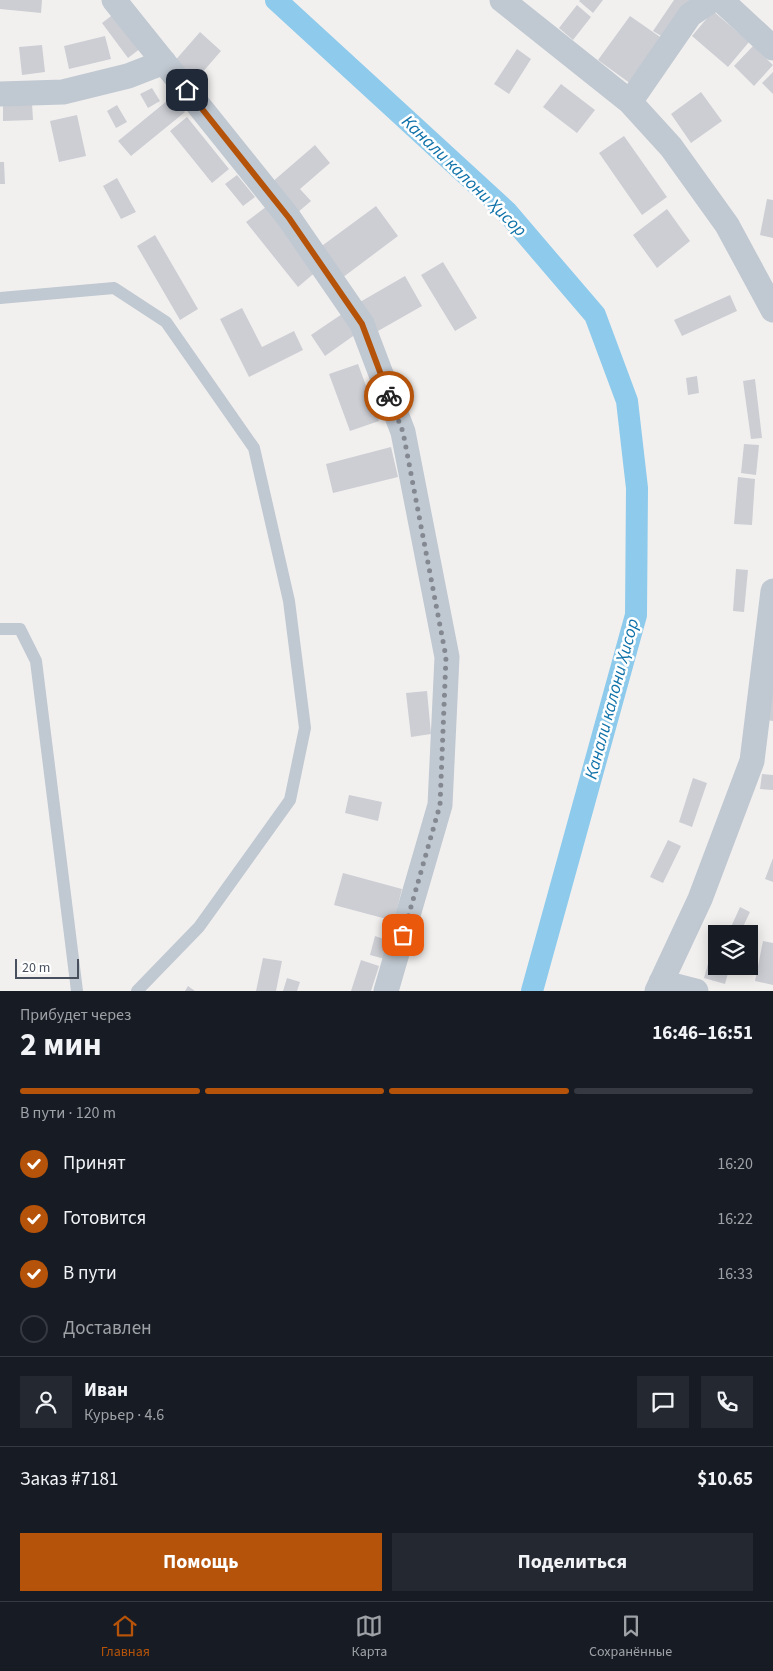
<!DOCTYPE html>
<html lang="ru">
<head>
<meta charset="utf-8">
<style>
	body { margin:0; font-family:"Source Sans 3",sans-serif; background:#242831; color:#f1f3f6; height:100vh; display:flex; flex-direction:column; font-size:19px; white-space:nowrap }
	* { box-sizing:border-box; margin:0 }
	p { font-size:16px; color:#9ea1a6 }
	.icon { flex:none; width:28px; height:28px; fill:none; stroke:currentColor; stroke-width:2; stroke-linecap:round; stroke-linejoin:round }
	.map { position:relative; height:991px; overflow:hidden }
	.sheet { display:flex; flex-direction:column; background:#171b24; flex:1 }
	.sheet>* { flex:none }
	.tools { position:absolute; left:708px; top:925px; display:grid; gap:10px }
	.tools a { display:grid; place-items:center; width:50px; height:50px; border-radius:0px; background:#171b24; box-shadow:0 2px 12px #0003; font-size:25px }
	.scale { position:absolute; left:15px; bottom:12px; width:64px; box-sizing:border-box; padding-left:5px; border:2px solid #48505d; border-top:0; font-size:14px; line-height:18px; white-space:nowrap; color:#48505d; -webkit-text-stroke:4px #fff; paint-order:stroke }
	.pin { position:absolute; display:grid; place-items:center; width:42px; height:42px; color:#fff; margin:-21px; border-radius:10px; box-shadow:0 2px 8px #0006 }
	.courier { position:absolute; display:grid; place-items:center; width:50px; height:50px; margin:-25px; border:4px solid #b45309; border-radius:50%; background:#fff; color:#222; box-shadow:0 1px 6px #0007 }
	.headline em { font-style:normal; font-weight:700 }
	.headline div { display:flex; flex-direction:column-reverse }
	.headline { display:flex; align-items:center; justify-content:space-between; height:85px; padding:0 20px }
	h1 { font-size:32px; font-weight:700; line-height:38px }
	.bar { display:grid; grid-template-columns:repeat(4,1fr); gap:8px 5px; align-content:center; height:60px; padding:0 20px }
	.bar i { height:6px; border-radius:4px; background:#363941 }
	.bar .current { background:#b45309 }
	.bar p { grid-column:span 4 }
	.line { display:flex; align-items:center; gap:12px; padding:0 20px; border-top:1px solid #363941 }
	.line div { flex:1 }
	.round { display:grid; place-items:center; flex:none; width:52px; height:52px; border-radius:0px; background:#242831 }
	ol { padding:0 20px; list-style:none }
	li { display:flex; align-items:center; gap:15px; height:55px }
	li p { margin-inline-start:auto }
	li .icon { padding:5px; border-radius:50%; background:#b45309; color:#fff; stroke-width:4 }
	li:last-child { color:#9ea1a6 }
	li i { width:28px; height:28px; border:2px solid #363941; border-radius:50% }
	.action { display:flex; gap:10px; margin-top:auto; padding:10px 20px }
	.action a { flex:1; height:58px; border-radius:0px; background:#b45309; color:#fff; font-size:20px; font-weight:700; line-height:58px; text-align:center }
	.action a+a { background:#242831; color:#f1f3f6 }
	.tabs { display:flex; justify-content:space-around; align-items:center; height:70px; border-top:1px solid #363941; background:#171b24; font-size:14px; color:#9ea1a6 }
	.tabs a { display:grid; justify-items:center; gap:2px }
	.tabs .current { color:#b45309 }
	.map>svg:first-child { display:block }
</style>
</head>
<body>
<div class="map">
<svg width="773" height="991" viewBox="0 0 773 991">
	<rect width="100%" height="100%" fill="#f2f0ef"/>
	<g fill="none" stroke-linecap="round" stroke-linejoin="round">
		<!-- canal -->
		<path stroke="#8dcaeb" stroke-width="22" d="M 276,0 L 506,211 L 595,315 L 627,401 L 637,488 L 636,615 L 532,991"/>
	</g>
	<!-- building -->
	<path fill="#ccced4" d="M 0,0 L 42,0 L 41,13 L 0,9 Z
		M 580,0 L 603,0 L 593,13 L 579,1 Z
		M 674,0 L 692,0 L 666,39 L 653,31 Z
		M 577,5 L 591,17 L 573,40 L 559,28 Z
		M 713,11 L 749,42 L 728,67 L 692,36 Z
		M 115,13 L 141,48 L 128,58 L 102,23 Z
		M 630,16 L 663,39 L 631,84 L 598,60 Z
		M 200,32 L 221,51 L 194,82 L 173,63 Z
		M 105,36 L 111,59 L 69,69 L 64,46 Z
		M 42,45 L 45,72 L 22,75 L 19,47 Z
		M 753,46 L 773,65 L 754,86 L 734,66 Z
		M 517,49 L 531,59 L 509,94 L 494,84 Z
		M 773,72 L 773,94 L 762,83 Z
		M 561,84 L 595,110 L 577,133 L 543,107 Z
		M 152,88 L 160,101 L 148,108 L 140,94 Z
		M 701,92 L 722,121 L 691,143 L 671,114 Z
		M 173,96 L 185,112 L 131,156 L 118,141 Z
		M 32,103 L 33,120 L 3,121 L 3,105 Z
		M 117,105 L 127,122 L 116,128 L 107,111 Z
		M 77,115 L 86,156 L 59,162 L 50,121 Z
		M 187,117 L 229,169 L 212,183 L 170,131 Z
		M 624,136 L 667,197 L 642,215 L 599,153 Z
		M 315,145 L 330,163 L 300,189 L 311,201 L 297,213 L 271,183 Z
		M 0,162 L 4,162 L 5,184 L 0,184 Z
		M 237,175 L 255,197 L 243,206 L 225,184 Z
		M 117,178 L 136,212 L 121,219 L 103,186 Z
		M 767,199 L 773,200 L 773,238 L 760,235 Z
		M 267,206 L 318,270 L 298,287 L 246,222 Z
		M 376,206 L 398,236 L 342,278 L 319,248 Z
		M 667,209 L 690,241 L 657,268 L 633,235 Z
		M 155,235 L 198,309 L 180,320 L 137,246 Z
		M 443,262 L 477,318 L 455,331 L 421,275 Z
		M 405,276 L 422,306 L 378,331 L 360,302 Z
		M 730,295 L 737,311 L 682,336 L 674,320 Z
		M 242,308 L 262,347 L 294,331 L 303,350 L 249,377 L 220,319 Z
		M 342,314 L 356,334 L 325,356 L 311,335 Z
		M 358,364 L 379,421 L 350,431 L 329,374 Z
		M 697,376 L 699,393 L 688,395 L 686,378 Z
		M 755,379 L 762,438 L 751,439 L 743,381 Z
		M 744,444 L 759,445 L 756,475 L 741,473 Z
		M 391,447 L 398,477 L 333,493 L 326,464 Z
		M 738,477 L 755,479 L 752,525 L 734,524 Z
		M 736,569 L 748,570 L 744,612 L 733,611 Z
		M 427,691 L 431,734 L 411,737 L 406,693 Z
		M 772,694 L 773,694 L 773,721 L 766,720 Z
		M 762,774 L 773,775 L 773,790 L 760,789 Z
		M 693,778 L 707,783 L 692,827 L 679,822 Z
		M 349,795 L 382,802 L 378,821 L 345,813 Z
		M 668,840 L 681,846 L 663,883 L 650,877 Z
		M 773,858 L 773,882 L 765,879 Z
		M 343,873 L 402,889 L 394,921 L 334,905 Z
		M 740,907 L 750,912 L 741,931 L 731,927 Z
		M 716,935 L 716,966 L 730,966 L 725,984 L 704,978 Z
		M 375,936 L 390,941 L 385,959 L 370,955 Z
		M 763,941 L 773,943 L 773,985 L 755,981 Z
		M 263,958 L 282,961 L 276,991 L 256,991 Z
		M 361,960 L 379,966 L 371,991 L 351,991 Z
		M 287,978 L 300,982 L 297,991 L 283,991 Z
		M 188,986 L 195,991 L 185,991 Z"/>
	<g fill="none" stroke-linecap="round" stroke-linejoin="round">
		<!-- lane -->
		<path stroke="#c0c8d1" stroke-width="12" d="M 0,298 L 114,288 L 166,322 L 254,448 L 289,601 L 305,728 L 290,800 L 199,927 L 137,991
			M 0,629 L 20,629 L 36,661 L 77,991"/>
		<!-- street -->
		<path stroke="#c0c8d1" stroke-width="25" d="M 114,0 L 289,218 L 362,324 L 403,432 L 447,657 L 440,805 L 386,991
			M 502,0 L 630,102 L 671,147 L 727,225 L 773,310
			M 721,0 L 773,48
			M 0,94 L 63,92 L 128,76 L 164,62
			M 630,102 L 690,15 L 712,0
			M 661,982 L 696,991
			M 657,991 L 700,899 L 752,761 L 773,591"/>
	</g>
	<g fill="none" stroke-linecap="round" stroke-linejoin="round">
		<!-- done -->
		<path stroke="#848890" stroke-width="5" stroke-dasharray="0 9" d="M 389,396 L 403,432 L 446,657 L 440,805 L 403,935"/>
		<!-- route -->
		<path stroke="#b45309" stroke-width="6" d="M 187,90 L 289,218 L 362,324 L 389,396"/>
	</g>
	<g text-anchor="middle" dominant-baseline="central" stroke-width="5" stroke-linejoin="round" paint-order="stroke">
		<!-- water labels -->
		<g font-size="18" font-style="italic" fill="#0f72a9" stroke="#fff">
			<text transform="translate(464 176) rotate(44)">Канали калони Ҳисор</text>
			<text transform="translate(612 699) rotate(-75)">Канали калони Ҳисор</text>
		</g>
	</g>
</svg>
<div class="tools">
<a><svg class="icon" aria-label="layers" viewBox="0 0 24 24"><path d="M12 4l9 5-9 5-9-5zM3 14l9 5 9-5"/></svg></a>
</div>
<div class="scale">20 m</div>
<div class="pin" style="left:403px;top:935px;background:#ea580c"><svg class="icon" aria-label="bag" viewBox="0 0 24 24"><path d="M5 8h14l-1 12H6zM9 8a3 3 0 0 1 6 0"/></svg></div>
<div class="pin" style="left:187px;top:90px;background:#1f2937"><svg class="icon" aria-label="home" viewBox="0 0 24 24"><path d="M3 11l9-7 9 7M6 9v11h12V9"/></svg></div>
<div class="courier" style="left:389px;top:396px"><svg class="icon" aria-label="bike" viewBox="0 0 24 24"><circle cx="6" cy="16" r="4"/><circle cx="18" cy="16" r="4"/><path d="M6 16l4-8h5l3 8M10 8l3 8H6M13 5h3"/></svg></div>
</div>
<section class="sheet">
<div class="headline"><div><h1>2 мин</h1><p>Прибудет через</p></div><em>16:46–16:51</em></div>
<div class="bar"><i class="current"></i><i class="current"></i><i class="current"></i><i></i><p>В пути · 120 m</p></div>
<ol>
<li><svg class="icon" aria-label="check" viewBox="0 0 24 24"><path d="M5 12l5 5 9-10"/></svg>Принят<p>16:20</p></li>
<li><svg class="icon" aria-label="check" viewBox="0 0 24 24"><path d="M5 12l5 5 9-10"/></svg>Готовится<p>16:22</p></li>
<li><svg class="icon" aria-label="check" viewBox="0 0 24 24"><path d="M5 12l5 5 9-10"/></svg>В пути<p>16:33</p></li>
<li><i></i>Доставлен</li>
</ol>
<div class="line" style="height:90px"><a class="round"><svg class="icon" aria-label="person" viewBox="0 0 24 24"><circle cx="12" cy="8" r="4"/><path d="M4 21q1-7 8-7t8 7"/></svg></a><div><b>Иван</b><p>Курьер · 4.6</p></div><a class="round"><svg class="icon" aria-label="chat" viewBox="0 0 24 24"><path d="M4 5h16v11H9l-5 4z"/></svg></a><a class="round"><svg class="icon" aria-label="phone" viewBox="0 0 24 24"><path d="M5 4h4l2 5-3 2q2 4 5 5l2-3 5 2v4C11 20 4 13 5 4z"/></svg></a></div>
<div class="line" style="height:65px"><div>Заказ #7181</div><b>$10.65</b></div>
<div class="action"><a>Помощь</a><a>Поделиться</a></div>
</section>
<nav class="tabs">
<a class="current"><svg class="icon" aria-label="home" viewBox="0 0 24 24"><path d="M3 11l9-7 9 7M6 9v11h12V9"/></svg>Главная</a>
<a><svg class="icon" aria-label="map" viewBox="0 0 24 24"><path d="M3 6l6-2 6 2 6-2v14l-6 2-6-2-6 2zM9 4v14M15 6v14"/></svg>Карта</a>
<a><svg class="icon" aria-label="saved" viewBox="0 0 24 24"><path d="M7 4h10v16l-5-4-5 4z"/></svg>Сохранённые</a>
</nav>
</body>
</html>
